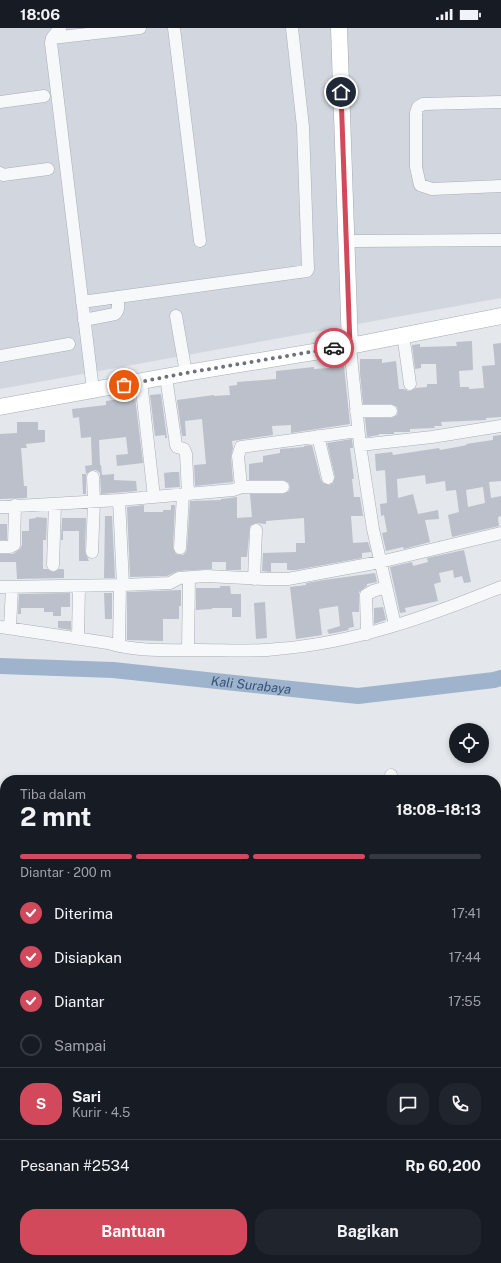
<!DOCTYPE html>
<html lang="id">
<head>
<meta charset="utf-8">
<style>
	body { margin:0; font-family:"Public Sans",sans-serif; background:#20242c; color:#f1f3f6; height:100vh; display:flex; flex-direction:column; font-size:15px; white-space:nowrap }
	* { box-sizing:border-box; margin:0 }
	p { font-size:13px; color:#9ea1a6 }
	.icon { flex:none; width:22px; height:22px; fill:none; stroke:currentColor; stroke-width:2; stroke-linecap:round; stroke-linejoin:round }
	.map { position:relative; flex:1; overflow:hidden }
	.drawer { position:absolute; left:0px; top:747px; width:501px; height:488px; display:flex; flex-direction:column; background:#171b24; border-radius:16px 16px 0 0; box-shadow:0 2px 6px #0003 }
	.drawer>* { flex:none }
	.buttons { position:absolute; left:449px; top:695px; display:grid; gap:8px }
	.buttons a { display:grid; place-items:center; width:40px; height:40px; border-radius:50%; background:#171b24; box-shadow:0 2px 6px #0003; font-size:20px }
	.pin { position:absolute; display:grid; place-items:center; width:34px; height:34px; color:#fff; margin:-17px; border:2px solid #fff; border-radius:50%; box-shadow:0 1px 4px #0007 }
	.courier { position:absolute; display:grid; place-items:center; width:40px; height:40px; margin:-20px; border:3px solid #d1495b; border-radius:50%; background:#fff; color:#222; box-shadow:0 1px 5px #0007 }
	.head em { font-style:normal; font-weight:700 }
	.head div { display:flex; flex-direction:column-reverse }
	.head { display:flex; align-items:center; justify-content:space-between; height:68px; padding:0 20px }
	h1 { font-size:26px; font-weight:700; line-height:30px }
	.bar { display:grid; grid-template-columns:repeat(4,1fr); gap:6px 4px; align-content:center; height:48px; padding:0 20px }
	.bar i { height:5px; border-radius:3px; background:#363941 }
	.bar .current { background:#d1495b }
	.bar p { grid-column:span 4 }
	.line { display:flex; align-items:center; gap:10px; padding:0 20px; border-top:1px solid #363941 }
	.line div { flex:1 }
	.round { display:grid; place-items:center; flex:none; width:42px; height:42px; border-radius:16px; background:#20242c }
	ol { padding:0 20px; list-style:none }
	li { display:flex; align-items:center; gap:12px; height:44px }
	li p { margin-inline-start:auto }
	li .icon { padding:4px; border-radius:50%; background:#d1495b; color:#fff; stroke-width:4 }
	li:last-child { color:#9ea1a6 }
	li i { width:22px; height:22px; border:2px solid #363941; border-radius:50% }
	.cta { display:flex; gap:8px; margin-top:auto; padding:8px 20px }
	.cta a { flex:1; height:46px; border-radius:16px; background:#d1495b; color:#fff; font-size:16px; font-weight:700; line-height:46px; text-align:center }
	.cta a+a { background:#20242c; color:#f1f3f6 }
	.status { display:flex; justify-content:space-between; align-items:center; height:28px; padding:0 20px; background:#171b24; direction:ltr }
	.status svg { height:11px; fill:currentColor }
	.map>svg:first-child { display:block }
</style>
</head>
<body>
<div class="status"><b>18:06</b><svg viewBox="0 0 49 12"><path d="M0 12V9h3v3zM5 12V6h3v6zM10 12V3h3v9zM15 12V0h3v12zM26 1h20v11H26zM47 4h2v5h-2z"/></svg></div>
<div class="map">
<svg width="501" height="1235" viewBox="0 0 501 1235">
	<rect width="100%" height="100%" fill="#e4e7ec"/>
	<!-- built -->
	<path fill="#d2d6de" d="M 0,0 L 501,0 L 501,270 L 0,361 Z"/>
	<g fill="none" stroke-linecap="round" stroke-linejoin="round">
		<!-- canal -->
		<path stroke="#9fb4cc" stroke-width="10" d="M 496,779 L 501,778
			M 0,848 L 5,847"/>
		<!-- river -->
		<path stroke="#9fb4cc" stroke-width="16" id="s1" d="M 0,638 L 113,642 L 358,668 L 494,652 L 501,650"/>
	</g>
	<!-- building -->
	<path fill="#bbc0ca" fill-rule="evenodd" d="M 472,313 L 473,342 L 459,343 L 460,359 L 469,359 L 469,361 L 484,360 L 482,338 L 495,337 L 493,316 L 501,315 L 501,389 L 486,390 L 486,392 L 441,394 L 442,398 L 434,398 L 435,400 L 410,401 L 410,404 L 394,404 L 394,406 L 379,406 L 379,407 L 367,409 L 365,390 L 391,390 L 397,387 L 398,383 L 397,379 L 391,376 L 363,376 L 360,345 L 360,331 L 382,331 L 382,335 L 396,333 L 399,361 L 404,361 L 408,363 L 411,363 L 416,360 L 427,359 L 427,356 L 437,356 L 436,336 L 421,336 L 421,340 L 415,341 L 412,317 L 420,316 L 420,319 L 457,318 L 456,314 Z
		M 344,338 L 350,396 L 291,405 L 291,397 L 272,398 L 273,407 L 232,413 L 233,420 L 231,429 L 233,454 L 195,458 L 194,437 L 206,436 L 202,391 L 185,393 L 186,408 L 182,408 L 177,372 L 214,367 L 214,368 L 230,367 L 229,358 L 237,357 L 237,354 L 276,351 L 276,343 L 314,339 L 314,341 L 329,340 L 329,339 Z
		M 161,366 L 167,410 L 165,410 L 165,407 L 155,408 L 150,367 Z
		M 135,369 L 143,435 L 117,438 L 116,427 L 128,426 L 126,409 L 99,412 L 100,437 L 101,437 L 102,447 L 114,446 L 114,452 L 136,453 L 137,463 L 101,466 L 100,445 L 96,442 L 92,442 L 86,446 L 86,466 L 83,466 L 82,446 L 86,446 L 85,438 L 92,437 L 91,409 L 81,410 L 79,389 L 73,390 L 72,381 L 106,377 L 106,373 Z
		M 17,394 L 38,394 L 38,402 L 45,402 L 45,414 L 26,416 L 27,420 L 21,420 L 24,458 L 27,458 L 27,470 L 0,471 L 0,406 L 17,405 Z
		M 501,407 L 501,453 L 489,454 L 491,470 L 501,468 L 501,488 L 498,489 L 499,498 L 452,509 L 448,487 L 459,484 L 456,462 L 446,463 L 445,453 L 426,456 L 425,447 L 397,451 L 398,470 L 413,466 L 418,486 L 438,482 L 439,491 L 425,492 L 430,514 L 404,521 L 403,519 L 386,523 L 382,505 L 387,504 L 384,487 L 381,488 L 380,476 L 387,475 L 385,442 L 376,443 L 375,426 L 392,424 L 393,427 L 439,420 L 440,422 L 457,419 L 467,417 L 466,416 L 493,412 L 493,408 ZM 483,459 L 485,475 L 468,479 L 466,462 Z
		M 352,411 L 353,420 L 350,420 L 354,451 L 352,451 L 354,469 L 360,469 L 363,488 L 351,488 L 353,515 L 368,514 L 371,524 L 362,525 L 362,530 L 296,542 L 287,542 L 287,535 L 271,535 L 271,544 L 262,543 L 263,525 L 296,524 L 296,515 L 305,515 L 304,490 L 266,493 L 266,496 L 256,495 L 250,498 L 247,529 L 241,529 L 241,542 L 226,542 L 226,534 L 212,534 L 212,541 L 178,543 L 167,548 L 130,549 L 127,479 L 144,477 L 144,484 L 163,484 L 163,482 L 171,482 L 171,477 L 175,477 L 173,520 L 176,526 L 183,527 L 186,524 L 187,520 L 190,473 L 221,472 L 221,471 L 237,469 L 237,490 L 252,489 L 250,466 L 283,466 L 289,463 L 290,459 L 289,455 L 283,452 L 249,452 L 249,436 L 263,434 L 263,428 L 280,425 L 280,421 L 304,419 L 304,418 L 312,417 L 321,452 L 323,455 L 329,457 L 333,455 L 335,449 L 327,415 Z
		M 173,444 L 179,444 L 180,459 L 165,460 L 164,445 Z
		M 105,488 L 112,488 L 115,550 L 104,550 Z
		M 36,489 L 47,490 L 46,512 L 43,512 L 43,541 L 47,541 L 53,544 L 59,541 L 63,541 L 64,542 L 64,550 L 17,551 L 16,534 L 0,534 L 0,526 L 13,526 L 20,521 L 22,517 L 22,503 L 29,503 L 29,491 L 36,490 Z
		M 62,490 L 86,490 L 85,524 L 89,533 L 79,533 L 79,503 L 63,503 L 63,512 L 61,512 Z
		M 0,496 L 7,496 L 7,512 L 0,512 Z
		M 464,522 L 471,554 L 464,555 L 462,548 L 454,550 L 453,542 L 439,545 L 441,554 L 434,556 L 438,573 L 405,580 L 406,584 L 400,585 L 390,539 L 412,534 L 413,538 L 428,534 L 427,530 Z
		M 375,545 L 377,554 L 367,556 L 367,558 L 359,564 L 359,584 L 352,584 L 354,599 L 348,600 L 349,602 L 329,606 L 327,602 L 340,598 L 338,578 L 319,581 L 322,607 L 296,611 L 290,559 L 306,557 L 306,555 L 324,552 Z
		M 220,558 L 230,558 L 231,566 L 241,566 L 241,589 L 232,589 L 232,580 L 212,580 L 212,581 L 196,582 L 196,560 L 220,560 Z
		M 181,562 L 181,578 L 179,578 L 179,591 L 163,591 L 163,613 L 127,612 L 127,564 Z
		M 70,565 L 70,579 L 61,579 L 61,588 L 53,588 L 53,584 L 44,584 L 44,580 L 21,580 L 21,586 L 18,586 L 19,566 Z
		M 104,565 L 112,565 L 112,591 L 105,591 Z
		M 265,574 L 267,610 L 256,611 L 254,575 Z
		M 383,579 L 386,592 L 374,596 L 374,580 Z
		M 58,593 L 71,593 L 71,602 L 58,600 Z"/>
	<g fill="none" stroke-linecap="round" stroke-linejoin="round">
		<defs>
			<path id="minor" d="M 60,0 L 52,10 L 51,15 L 93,362
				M 174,0 L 200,213
				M 52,10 L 140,0
				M 0,74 L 44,68
				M 501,74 L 423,76 L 418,79 L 416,85 L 416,139 L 420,157 L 432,161 L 501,158
				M 0,145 L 3,147 L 48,141
				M 354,213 L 501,212
				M 82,274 L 307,243 L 308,241 L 303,99 L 292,0
				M 176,288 L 186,345
				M 84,292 L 115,286 C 120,281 118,275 117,269
				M 403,306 L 410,356
				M 350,318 L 360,417 L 373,501 L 395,597
				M 0,328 L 69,316
				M 166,349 L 176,417 L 177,419 L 184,421 L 186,426 L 188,466
				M 141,353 L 154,469
				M 356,383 L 391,383
				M 318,408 L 328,450
				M 360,417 L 432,409 L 501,398
				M 240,459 L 283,459
				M 119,472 L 123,557
				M 0,479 L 119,472 L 233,462 L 239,460 L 241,458 L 238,428 L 241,419 L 358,403
				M 0,519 L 10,519 L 14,517 L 15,477
				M 180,520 L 183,466
				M 92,524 L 94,474 L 93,449
				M 53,537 L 55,476
				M 254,551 L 256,502
				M 0,559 L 123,557 L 170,555 L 179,550 L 206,548 L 264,551 L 288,551 L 380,534 L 501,505
				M 0,599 L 108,615 C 137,624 169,622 198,622 C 224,622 251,624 277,621 C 355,615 429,588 501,559
				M 10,600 L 12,559
				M 367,606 L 366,567 L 373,563 L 386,559
				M 78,610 L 79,558
				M 119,618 L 120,557
				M 188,622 L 189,550
				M 391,747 L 392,752
				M 496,770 L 501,769
				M 496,795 L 501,794
				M 0,834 L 5,834
				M 0,867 L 5,866
				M 496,882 L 501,881
				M 0,1150 L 5,1150
				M 67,1230 L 68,1235
				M 442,1230 L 442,1235
				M 171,1235 L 176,1230"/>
			<path id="major" d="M 339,0 L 350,318
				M 0,379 L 186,345 L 350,318 L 501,288"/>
		</defs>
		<!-- minor casing -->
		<use href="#minor" stroke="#a9aeb7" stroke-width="13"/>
		<!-- major casing -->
		<use href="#major" stroke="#a3abb8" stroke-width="17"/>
		<!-- minor -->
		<use href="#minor" stroke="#f7f8fa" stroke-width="12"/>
		<!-- major -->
		<use href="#major" stroke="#fff" stroke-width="16"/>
	</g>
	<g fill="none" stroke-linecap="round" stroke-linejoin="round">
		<!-- done -->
		<path stroke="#6c737f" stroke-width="4" stroke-dasharray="0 7.2" d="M 124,357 L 186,345 L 334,320"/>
		<!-- route -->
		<path stroke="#d1495b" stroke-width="5" d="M 334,320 L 350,318 L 341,64"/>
	</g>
	<g text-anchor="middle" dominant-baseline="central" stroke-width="3.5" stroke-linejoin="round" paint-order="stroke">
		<!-- water labels -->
		<g font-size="13" font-style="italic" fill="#34527a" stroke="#f4f6f9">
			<text stroke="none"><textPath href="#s1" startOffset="252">Kali Surabaya</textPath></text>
		</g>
	</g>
</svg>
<div class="buttons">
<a><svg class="icon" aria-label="locate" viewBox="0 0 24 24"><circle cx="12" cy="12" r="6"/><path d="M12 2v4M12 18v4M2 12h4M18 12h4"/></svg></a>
</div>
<div class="pin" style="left:124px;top:357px;background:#ea580c"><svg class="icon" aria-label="bag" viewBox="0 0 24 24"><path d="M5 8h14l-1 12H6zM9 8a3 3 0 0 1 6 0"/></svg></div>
<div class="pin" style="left:341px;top:64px;background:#1f2937"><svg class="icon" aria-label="home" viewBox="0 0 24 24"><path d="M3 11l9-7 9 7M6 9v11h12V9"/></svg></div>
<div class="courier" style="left:334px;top:320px"><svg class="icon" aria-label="car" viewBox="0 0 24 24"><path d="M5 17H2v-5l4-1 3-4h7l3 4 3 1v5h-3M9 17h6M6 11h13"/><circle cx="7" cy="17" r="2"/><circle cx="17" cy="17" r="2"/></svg></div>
<section class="drawer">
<div class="head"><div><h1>2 mnt</h1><p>Tiba dalam</p></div><em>18:08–18:13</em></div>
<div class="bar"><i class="current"></i><i class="current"></i><i class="current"></i><i></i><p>Diantar · 200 m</p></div>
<ol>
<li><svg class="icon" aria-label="check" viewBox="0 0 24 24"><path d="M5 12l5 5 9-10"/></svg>Diterima<p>17:41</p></li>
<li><svg class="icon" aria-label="check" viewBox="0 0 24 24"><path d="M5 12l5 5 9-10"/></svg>Disiapkan<p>17:44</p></li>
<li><svg class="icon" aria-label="check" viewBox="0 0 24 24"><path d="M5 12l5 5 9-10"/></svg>Diantar<p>17:55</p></li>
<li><i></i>Sampai</li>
</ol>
<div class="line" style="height:72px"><b class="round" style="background:#d1495b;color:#fff">S</b><div><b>Sari</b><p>Kurir · 4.5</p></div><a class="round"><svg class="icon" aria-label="chat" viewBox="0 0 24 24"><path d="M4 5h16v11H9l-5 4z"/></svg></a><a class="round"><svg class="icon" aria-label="phone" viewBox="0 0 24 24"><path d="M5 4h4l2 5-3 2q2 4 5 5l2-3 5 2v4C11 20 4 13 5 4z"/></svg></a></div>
<div class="line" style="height:52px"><div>Pesanan #2534</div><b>Rp 60,200</b></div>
<div class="cta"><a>Bantuan</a><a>Bagikan</a></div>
</section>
</div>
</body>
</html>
